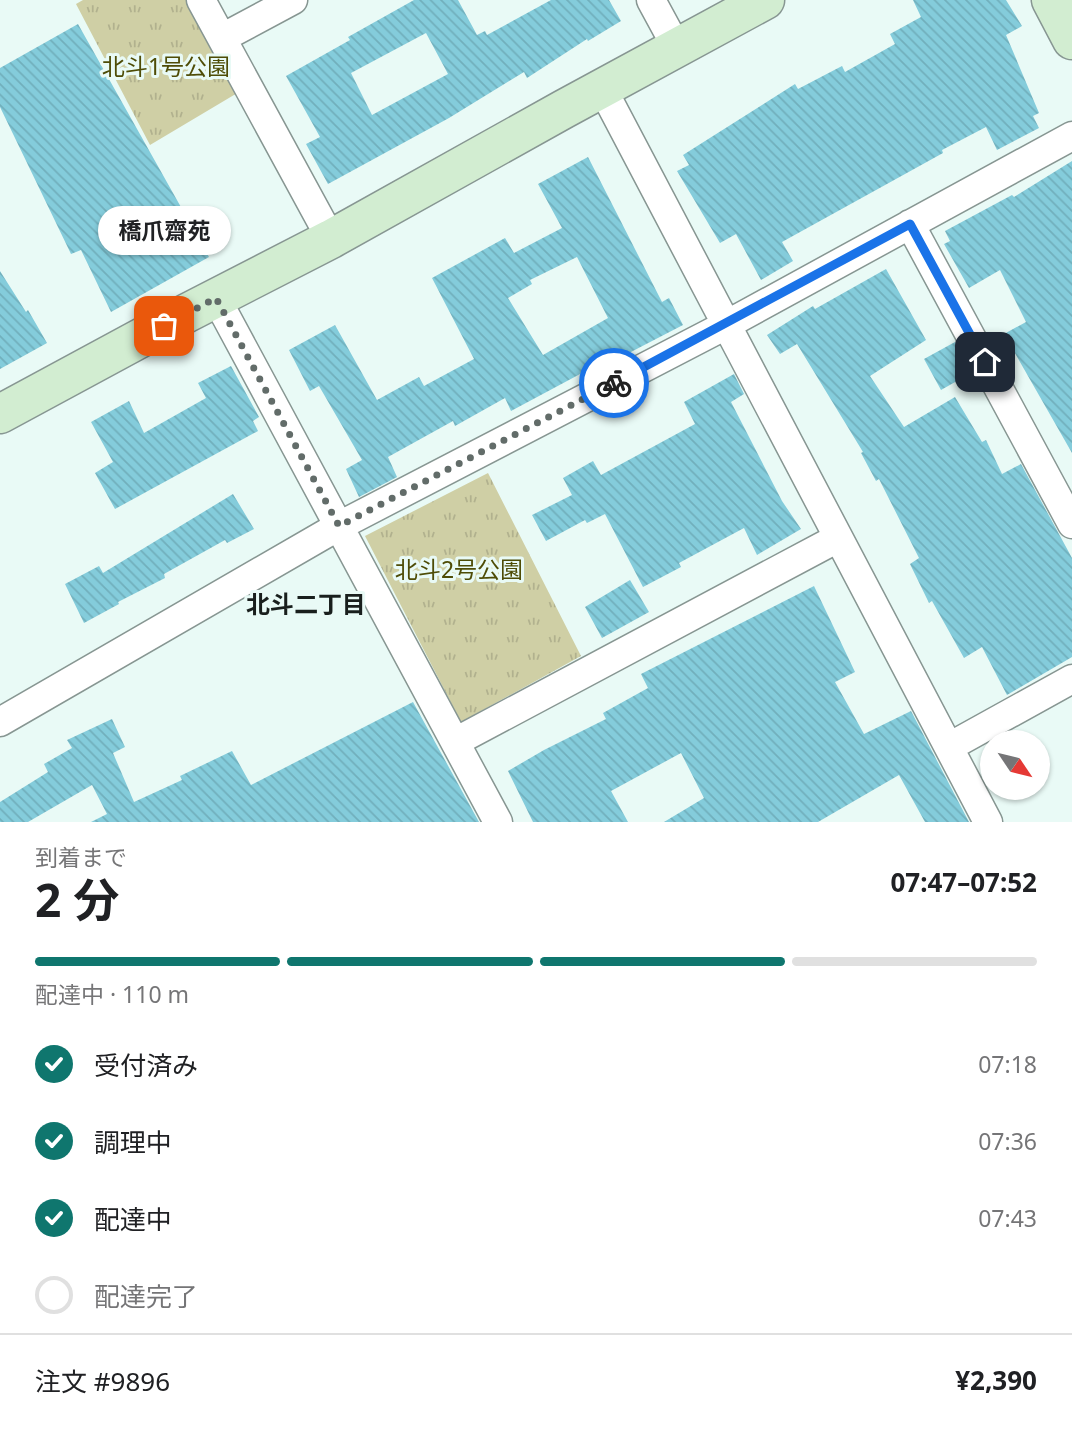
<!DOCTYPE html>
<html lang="ja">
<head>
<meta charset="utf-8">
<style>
	body { margin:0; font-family:"Noto Sans","Noto Sans JP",sans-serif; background:#f6f6f6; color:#202124; height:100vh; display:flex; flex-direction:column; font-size:26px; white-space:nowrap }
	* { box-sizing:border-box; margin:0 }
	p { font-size:23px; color:#757577 }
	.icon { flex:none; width:38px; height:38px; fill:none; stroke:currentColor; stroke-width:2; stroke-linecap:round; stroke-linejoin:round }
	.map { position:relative; height:822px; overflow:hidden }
	.drawer { display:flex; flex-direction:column; background:#fff; flex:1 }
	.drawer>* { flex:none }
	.needle { width:46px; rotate:125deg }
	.tools { position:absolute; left:980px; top:730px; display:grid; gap:14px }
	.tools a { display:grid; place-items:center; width:70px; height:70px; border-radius:50%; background:#fff; box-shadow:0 2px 5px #0004; font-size:35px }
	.pin { position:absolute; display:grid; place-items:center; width:60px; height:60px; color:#fff; margin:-30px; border-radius:14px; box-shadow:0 4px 10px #0006 }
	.courier { position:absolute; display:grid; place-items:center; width:70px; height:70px; margin:-35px; border:5px solid #1a73e8; border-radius:50%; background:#fff; color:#222; box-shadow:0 2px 9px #0007 }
	.bubble { position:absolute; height:49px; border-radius:24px; background:#fff; box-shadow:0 2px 5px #0004; font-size:23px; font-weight:700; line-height:49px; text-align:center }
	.head em { font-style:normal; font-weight:700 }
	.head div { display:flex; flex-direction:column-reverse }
	.head { display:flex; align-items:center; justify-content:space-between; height:119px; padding:0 35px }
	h1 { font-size:46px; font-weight:700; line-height:52px }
	.bar { display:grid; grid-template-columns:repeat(4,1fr); gap:10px 7px; align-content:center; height:84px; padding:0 35px }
	.bar i { height:9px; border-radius:5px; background:#e0e0e0 }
	.bar .current { background:#0f766e }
	.bar p { grid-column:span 4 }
	.line { display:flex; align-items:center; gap:18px; padding:0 35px; border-top:2px solid #e0e0e0 }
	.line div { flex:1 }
	ol { padding:0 35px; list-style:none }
	li { display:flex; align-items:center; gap:21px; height:77px }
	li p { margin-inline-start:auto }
	li .icon { padding:7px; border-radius:50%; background:#0f766e; color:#fff; stroke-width:4 }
	li:last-child { color:#757577 }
	li i { width:38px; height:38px; border:4px solid #e0e0e0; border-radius:50% }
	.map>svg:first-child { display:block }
</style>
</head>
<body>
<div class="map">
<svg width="1072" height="822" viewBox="0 0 1072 822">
	<defs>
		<pattern id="park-tufts" width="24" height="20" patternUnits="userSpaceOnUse" patternTransform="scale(1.75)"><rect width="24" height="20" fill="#cfcfa5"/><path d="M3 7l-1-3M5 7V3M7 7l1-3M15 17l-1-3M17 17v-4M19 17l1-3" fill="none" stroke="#b1b18e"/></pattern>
		<pattern id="building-back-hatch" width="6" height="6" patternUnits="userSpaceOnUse" patternTransform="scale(1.75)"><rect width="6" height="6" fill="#84ccdb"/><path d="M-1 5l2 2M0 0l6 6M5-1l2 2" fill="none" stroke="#71afbc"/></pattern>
	</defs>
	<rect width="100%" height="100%" fill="#e9faf6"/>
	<!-- park -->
	<path fill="url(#park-tufts)" d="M 83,0 L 188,0 L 239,92 L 150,145 L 76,4 Z
		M 488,473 L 581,656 L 461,722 L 365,536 Z"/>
	<!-- building -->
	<path fill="url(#building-back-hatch)" fill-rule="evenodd" d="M 414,0 L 458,0 L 477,35 L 485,31 L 487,35 L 551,0 L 609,0 L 621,21 L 588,41 L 587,39 L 527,78 L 524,72 L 449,118 L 328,184 L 306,144 L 320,137 L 286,76 L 350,40 L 348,37 ZM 426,33 L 448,74 L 372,115 L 351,73 Z
		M 913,0 L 1006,0 L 1022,26 L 1006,35 L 1039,113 L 1033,116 L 1039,128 L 997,150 L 986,127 L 942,150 L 943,153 L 782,242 L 793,261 L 761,280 L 736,234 L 720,243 L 677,171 L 689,165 L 683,155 L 795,84 L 798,89 L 842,66 L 845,72 L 895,44 L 890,34 L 921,17 Z
		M 78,24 L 209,257 L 111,312 L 81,250 L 71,254 L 0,107 L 0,68 Z
		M 588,157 L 662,302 L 669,298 L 683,325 L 627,354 L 625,350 L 511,411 L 505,398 L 455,426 L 453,421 L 388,457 L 397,477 L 359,497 L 346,469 L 362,460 L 319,386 L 310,391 L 289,350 L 335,325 L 377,400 L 419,377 L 424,386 L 474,359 L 432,278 L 505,238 L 514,253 L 562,228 L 538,184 ZM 577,257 L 608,318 L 543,355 L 508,298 L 532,284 L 530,280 Z
		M 1072,161 L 1072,453 L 1004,334 L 1026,322 L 1000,270 L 969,288 L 944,244 L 950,241 L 945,231 L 1012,195 L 1014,197 Z
		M 886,269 L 926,340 L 870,376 L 904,427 L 955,397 L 982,442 L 986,440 L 1002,474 L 1021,464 L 1072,558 L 1072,657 L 1007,695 L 982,647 L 964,658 L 932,601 L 929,603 L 910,564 L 919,558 L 879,479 L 876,481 L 861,453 L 863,452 L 797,344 L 780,354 L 767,335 L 813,306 L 815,309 Z
		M 0,271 L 26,312 L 28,310 L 47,343 L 0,369 Z
		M 955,342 L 971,373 L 941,390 L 924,359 Z
		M 231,366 L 259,417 L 253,421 L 258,431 L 115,509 L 95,473 L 113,462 L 91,422 L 129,401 L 144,433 L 206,398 L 198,383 Z
		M 734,374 L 744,394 L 731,402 L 782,501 L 801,529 L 757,555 L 744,528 L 679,563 L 681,567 L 643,587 L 605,514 L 587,523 L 585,520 L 546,541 L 532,515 L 572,495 L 563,478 L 593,461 L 601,475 L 695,424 L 684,402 Z
		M 233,494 L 254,529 L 227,543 L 225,540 L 164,574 L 165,578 L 118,602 L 119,604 L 84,623 L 65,584 L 99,566 L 103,573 Z
		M 630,580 L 649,612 L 602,638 L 585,607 Z
		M 814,586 L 855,672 L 835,682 L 864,734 L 911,711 L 969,822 L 925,822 L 899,775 L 818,822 L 664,822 L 704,798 L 681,753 L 611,791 L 628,822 L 533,822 L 508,771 L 544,750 L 606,719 L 603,713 L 648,688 L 641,674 Z
		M 413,702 L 479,822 L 91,822 L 107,814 L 92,785 L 28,822 L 0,822 L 0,802 L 48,772 L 44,764 L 72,748 L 67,740 L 112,719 L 125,747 L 113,753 L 134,802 L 182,780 L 180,776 L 232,751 L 251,785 Z"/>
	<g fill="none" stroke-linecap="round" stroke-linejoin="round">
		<defs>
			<path id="street" d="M 201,0 L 331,239
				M 651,0 L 677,48
				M 222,38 L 293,0
				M 602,88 L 988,822
				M 910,224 L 1072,524
				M 216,298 L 498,822
				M 0,722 L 339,526 L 726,325 L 1072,136
				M 455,742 L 838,538
				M 949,747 L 1072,679"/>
			<path id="secondary" d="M 1051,0 L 1072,40
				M 0,414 L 187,313 L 331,239 L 564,109 L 765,0"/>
		</defs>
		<!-- street casing -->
		<use href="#street" stroke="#879692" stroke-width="31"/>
		<!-- secondary casing -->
		<use href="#secondary" stroke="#879692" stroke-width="41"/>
		<!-- street -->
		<use href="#street" stroke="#fff" stroke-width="28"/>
		<!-- secondary -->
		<use href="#secondary" stroke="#d2edd1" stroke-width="38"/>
	</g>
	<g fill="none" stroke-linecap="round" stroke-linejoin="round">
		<!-- done -->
		<path stroke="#626c69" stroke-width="7" stroke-dasharray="0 12.6" d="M 164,326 L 216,298 L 339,526 L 614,383"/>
		<!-- route -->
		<path stroke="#1a73e8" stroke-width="9" d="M 614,383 L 910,224 L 985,362"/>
	</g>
	<g text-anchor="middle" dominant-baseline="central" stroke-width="6" stroke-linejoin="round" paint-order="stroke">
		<!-- park labels -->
		<g font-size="23" fill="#4e4c06" stroke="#e9faf6">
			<text x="166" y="66">北斗1号公園</text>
			<text x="459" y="569">北斗2号公園</text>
		</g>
		<!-- neighbourhood labels -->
		<g font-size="24" font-weight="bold" fill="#191f1d" stroke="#e9faf6">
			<text x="306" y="603">北斗二丁目</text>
		</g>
	</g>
</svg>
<div class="tools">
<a><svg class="needle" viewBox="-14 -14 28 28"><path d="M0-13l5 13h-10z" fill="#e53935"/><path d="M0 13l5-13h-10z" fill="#757577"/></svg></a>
</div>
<div class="pin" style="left:164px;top:326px;background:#ea580c"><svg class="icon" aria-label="bag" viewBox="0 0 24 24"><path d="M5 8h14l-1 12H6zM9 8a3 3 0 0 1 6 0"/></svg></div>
<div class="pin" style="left:985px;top:362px;background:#1f2937"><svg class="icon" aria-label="home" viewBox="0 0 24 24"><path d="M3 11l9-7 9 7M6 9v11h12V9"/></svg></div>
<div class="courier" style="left:614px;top:383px"><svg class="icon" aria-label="bike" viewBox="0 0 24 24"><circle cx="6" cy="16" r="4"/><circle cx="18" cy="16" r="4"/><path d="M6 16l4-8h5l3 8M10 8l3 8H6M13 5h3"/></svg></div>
<div class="bubble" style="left:98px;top:206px;width:133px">橋爪齋苑</div>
</div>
<section class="drawer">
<div class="head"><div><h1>2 分</h1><p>到着まで</p></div><em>07:47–07:52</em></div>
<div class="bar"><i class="current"></i><i class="current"></i><i class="current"></i><i></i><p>配達中 · 110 m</p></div>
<ol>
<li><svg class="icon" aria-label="check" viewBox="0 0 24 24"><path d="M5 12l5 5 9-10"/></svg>受付済み<p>07:18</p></li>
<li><svg class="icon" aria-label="check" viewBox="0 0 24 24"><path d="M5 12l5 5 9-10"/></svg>調理中<p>07:36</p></li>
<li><svg class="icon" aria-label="check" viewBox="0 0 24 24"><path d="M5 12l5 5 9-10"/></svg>配達中<p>07:43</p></li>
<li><i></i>配達完了</li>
</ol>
<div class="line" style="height:91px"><div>注文 #9896</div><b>¥2,390</b></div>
</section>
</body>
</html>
